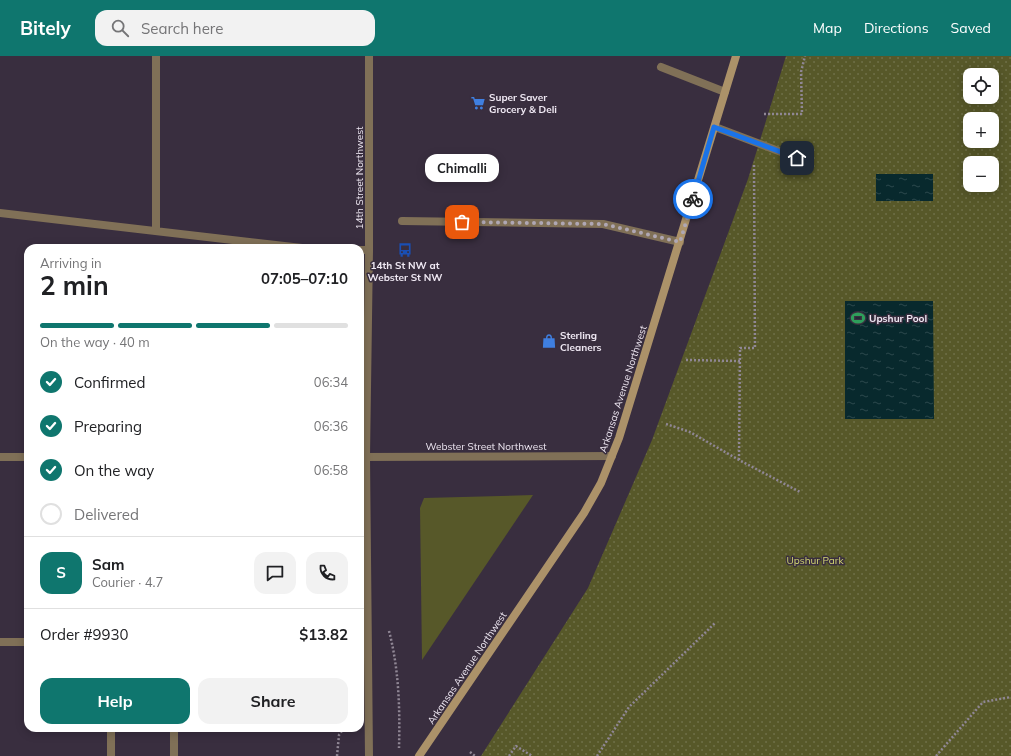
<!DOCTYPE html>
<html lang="en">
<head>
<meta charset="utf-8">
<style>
	body { margin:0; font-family:Mulish,sans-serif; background:#f2f2f2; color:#202124; height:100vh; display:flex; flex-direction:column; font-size:15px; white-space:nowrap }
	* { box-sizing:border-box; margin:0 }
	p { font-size:13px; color:#757577 }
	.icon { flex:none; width:22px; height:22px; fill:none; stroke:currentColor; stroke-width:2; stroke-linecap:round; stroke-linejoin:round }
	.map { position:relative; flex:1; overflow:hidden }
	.drawer { position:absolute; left:24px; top:188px; width:340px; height:488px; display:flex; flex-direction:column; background:#fff; border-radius:12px; box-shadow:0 2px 10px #0003 }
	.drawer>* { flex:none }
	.controls { position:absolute; left:963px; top:12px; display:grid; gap:8px }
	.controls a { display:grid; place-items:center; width:36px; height:36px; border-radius:8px; background:#fff; box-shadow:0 2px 10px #0003; font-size:20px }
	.pin { position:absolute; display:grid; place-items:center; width:34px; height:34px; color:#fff; margin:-17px; border-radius:8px; box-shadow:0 2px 6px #0006 }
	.courier { position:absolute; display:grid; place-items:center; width:40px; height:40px; margin:-20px; border:3px solid #1a73e8; border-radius:50%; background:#fff; color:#222; box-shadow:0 1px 5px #0007 }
	.bubble { position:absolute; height:28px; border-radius:12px; background:#fff; box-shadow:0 2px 10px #0003; font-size:13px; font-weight:700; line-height:28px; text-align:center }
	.headline em { font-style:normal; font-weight:700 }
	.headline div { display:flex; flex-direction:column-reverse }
	.headline { display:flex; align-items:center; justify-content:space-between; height:68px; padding:0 16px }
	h1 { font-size:26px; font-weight:700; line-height:30px }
	.bar { display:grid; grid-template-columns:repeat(4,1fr); gap:6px 4px; align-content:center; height:48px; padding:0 16px }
	.bar i { height:5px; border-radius:3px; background:#e0e0e0 }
	.bar .selected { background:#0f766e }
	.bar p { grid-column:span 4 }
	.line { display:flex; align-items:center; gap:10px; padding:0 16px; border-top:1px solid #e0e0e0 }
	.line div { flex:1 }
	.round { display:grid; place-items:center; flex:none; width:42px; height:42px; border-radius:12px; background:#f2f2f2 }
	ol { padding:0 16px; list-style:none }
	li { display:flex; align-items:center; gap:12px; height:44px }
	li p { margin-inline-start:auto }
	li .icon { padding:4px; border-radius:50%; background:#0f766e; color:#fff; stroke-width:4 }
	li:last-child { color:#757577 }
	li i { width:22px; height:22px; border:2px solid #e0e0e0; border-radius:50% }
	.action { display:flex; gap:8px; margin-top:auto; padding:8px 16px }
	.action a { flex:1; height:46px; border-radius:12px; background:#0f766e; color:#fff; font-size:16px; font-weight:700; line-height:46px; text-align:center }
	.action a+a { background:#f2f2f2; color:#202124 }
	header { display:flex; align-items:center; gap:24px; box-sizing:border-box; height:56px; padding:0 20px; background:#0f766e; color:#fff }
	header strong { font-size:19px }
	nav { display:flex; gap:22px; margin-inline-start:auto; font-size:14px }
	.search { width:280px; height:36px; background:#f2f2f2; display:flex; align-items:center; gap:10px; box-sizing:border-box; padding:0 14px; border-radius:12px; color:#757577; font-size:15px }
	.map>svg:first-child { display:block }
</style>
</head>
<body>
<header>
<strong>Bitely</strong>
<div class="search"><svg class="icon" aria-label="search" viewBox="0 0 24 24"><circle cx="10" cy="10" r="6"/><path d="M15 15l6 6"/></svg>Search here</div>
<nav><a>Map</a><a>Directions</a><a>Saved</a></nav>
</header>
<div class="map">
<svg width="1011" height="700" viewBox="0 0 1011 700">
	<defs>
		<pattern id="park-dots" width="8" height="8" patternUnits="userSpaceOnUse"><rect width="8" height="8" fill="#575829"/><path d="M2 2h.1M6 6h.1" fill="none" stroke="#6f7048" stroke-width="1.8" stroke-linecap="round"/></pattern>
		<pattern id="water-ripples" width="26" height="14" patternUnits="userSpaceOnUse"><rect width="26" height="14" fill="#08292d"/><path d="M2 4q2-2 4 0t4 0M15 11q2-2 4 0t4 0" fill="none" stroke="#2c484c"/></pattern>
	</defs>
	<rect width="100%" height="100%" fill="#392e3f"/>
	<!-- grass -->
	<path fill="#575829" d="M 533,439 L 422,604 L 420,452 L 424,442 Z"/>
	<!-- park -->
	<path fill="url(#park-dots)" fill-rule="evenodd" d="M 786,0 L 1011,0 L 1011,700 L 481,700 L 588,532 L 652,384 L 748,123 ZM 970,19 L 992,19 L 992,41 L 970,41 ZM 970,63 L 992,63 L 992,85 L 970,85 ZM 970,107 L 992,107 L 992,129 L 970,129 Z"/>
	<!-- water -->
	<path fill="url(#water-ripples)" d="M 876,118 L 933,118 L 933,145 L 876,145 Z
		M 845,245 L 933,245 L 934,363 L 845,363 Z"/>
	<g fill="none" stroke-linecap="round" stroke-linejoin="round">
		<!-- path -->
		<path stroke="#908795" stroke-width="2.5" stroke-dasharray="2 2" stroke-linecap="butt" d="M 764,58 L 802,58 L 801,16 L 805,0
			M 686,304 L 740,305
			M 666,368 L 690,376 L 739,404 L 800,436
			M 739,404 L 740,292 L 755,292 L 754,107
			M 389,575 C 399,613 400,653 399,692
			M 470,696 L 475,700
			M 337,700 L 339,679 L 344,672
			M 509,700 L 516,690 L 532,700
			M 597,700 L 629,651 L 715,567
			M 936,700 L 983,646 L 1011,641"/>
		<!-- service -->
		<path stroke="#807057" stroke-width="8" d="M 661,11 L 725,36
			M 715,71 L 797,102
			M 0,157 L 302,192
			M 402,165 L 603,168 L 680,186
			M 156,175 L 156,0
			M 360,194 L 369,194
			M 0,586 L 28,586
			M 111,672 L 111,700
			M 174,700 L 174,672"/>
		<!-- minor -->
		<path stroke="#807057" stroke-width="8" d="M 0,401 L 28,401
			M 360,401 L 612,400"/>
		<!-- tertiary -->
		<path stroke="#807057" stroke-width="8" d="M 369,0 L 369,194 L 366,401 L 369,700"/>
		<!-- secondary -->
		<path stroke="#ac9269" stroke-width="8" d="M 419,700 L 584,457 L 601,427 L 619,382 L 736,0"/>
	</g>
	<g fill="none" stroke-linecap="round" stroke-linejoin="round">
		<!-- done -->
		<path stroke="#afa7b4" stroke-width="4" stroke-dasharray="0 7.2" d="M 462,166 L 603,168 L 680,186 L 693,143"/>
		<!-- route -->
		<path stroke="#1a73e8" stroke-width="5" d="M 693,143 L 714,71 L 797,102"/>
	</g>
	<!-- icons -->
	<defs>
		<symbol id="supermarket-bare" viewBox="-9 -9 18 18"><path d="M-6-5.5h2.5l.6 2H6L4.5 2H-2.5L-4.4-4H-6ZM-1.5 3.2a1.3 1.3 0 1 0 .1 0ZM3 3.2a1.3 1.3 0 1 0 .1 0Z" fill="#3f7fe0" stroke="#392e3f" stroke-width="2.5" paint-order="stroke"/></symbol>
		<symbol id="bus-bare" viewBox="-9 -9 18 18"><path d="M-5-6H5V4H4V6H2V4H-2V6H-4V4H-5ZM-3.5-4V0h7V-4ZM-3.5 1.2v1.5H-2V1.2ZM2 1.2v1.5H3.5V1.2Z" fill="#1a4fb4" stroke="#392e3f" stroke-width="2.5" paint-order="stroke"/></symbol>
		<symbol id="stadium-bare" viewBox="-9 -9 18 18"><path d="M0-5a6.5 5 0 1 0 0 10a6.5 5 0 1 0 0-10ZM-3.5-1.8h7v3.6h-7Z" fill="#2e9e5b" stroke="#392e3f" stroke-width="2.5" paint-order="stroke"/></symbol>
		<symbol id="shop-bare" viewBox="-9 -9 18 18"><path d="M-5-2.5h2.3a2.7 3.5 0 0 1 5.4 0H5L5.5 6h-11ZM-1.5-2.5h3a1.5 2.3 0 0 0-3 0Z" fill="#3f7fe0" stroke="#392e3f" stroke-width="2.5" paint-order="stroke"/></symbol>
	</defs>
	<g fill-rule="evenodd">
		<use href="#supermarket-bare" x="468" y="37" width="20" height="20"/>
		<use href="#bus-bare" x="395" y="184" width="20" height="20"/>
		<use href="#stadium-bare" x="848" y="252" width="20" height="20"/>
		<use href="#shop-bare" x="539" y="275" width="20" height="20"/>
	</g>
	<g text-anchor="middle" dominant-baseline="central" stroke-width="3" stroke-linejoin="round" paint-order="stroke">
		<!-- poi labels -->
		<g font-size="10" font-weight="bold" fill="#efe8f3" stroke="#392e3f" text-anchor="start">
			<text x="489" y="41">Super Saver<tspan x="489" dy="12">Grocery &amp; Deli</tspan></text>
			<text x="405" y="209" text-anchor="middle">14th St NW at<tspan x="405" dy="12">Webster St NW</tspan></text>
			<text x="869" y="262">Upshur Pool</text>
			<text x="560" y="279">Sterling<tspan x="560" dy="12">Cleaners</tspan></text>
		</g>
		<!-- street labels -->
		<g font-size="10" fill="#efe8f3" stroke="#392e3f">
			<text transform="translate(359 122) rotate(-90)">14th Street Northwest</text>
			<text transform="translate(623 333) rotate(-72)">Arkansas Avenue Northwest</text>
			<text x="486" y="390">Webster Street Northwest</text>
			<text transform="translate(467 612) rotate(-56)">Arkansas Avenue Northwest</text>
		</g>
		<!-- park labels -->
		<g font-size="10" fill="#d5d873" stroke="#392e3f">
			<text x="815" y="504">Upshur Park</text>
		</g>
	</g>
</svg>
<div class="controls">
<a><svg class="icon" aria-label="locate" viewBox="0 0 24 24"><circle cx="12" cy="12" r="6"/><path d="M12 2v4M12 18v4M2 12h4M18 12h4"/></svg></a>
<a>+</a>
<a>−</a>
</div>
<div class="pin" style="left:462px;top:166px;background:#ea580c"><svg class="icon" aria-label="bag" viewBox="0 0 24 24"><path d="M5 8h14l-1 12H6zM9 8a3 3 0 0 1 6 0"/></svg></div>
<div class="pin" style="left:797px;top:102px;background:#1f2937"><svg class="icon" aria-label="home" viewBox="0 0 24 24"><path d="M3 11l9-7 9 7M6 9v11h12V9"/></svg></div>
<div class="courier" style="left:693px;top:143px"><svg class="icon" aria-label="bike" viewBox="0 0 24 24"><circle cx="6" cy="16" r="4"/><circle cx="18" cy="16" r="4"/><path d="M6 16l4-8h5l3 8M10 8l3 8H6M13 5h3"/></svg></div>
<div class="bubble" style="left:425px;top:98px;width:74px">Chimalli</div>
<section class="drawer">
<div class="headline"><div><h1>2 min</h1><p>Arriving in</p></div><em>07:05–07:10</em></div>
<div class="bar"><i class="selected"></i><i class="selected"></i><i class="selected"></i><i></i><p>On the way · 40 m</p></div>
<ol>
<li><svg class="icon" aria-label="check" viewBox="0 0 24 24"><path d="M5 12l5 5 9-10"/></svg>Confirmed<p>06:34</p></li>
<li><svg class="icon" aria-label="check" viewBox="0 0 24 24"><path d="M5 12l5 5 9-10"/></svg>Preparing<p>06:36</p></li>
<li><svg class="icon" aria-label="check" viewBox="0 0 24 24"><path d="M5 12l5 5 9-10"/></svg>On the way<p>06:58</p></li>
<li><i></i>Delivered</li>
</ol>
<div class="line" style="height:72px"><b class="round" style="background:#0f766e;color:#fff">S</b><div><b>Sam</b><p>Courier · 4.7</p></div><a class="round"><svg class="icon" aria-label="chat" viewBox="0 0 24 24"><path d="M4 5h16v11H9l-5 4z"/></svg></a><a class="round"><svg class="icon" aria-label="phone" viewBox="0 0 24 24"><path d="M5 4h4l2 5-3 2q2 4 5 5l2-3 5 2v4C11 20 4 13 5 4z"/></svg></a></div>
<div class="line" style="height:52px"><div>Order #9930</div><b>$13.82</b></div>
<div class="action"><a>Help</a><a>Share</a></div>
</section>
</div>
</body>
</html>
